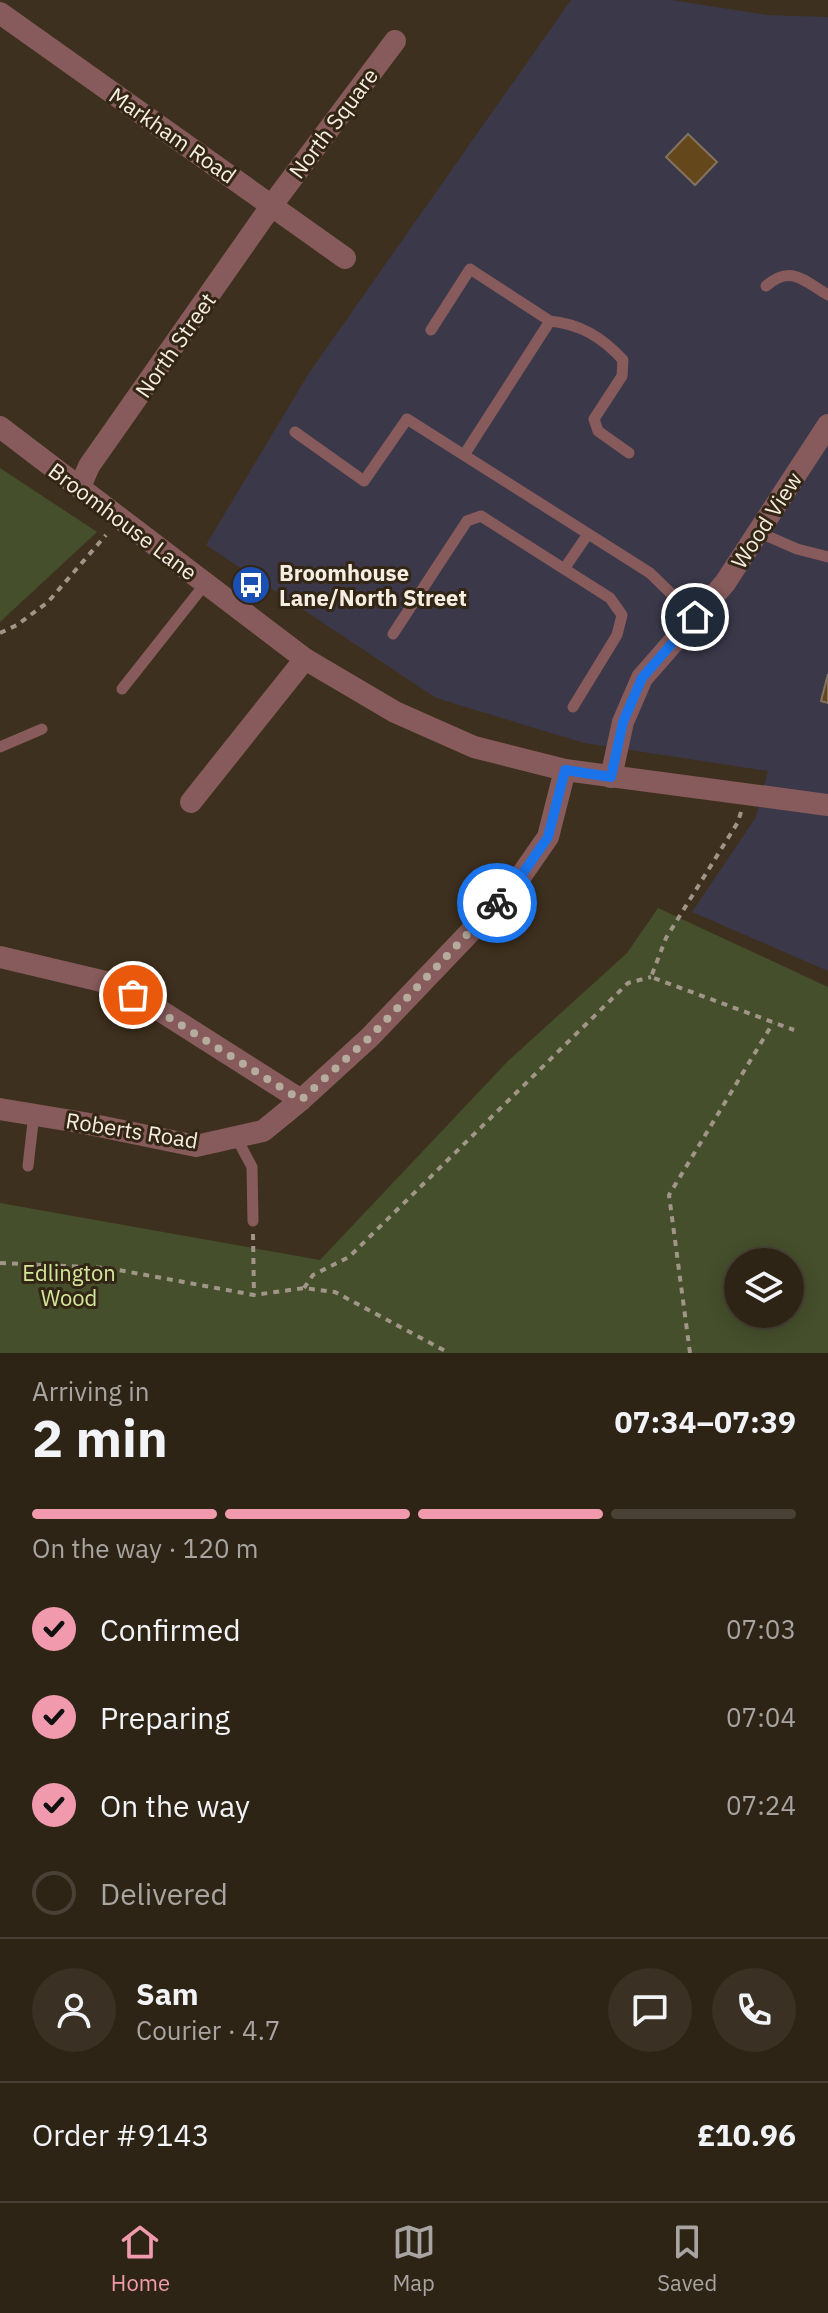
<!DOCTYPE html>
<html lang="en">
<head>
<meta charset="utf-8">
<style>
	body { margin:0; font-family:"IBM Plex Sans",sans-serif; background:#3a3023; color:#f1f3f6; height:100vh; display:flex; flex-direction:column; font-size:30px; white-space:nowrap }
	* { box-sizing:border-box; margin:0 }
	p { font-size:26px; color:#a7a4a1 }
	.icon { flex:none; width:44px; height:44px; fill:none; stroke:currentColor; stroke-width:2; stroke-linecap:round; stroke-linejoin:round }
	.map { position:relative; height:1353px; overflow:hidden }
	.panel { display:flex; flex-direction:column; background:#2e2416; flex:1 }
	.panel>* { flex:none }
	.tools { position:absolute; left:724px; top:1248px; display:grid; gap:16px }
	.tools a { display:grid; place-items:center; width:80px; height:80px; border-radius:50%; background:#2e2416; box-shadow:0 4px 20px #0003,0 0 0 2px #494135; font-size:40px }
	.pin { position:absolute; display:grid; place-items:center; width:68px; height:68px; color:#fff; margin:-34px; border:4px solid #fff; border-radius:50%; box-shadow:0 2px 8px #0007 }
	.courier { position:absolute; display:grid; place-items:center; width:80px; height:80px; margin:-40px; border:6px solid #1a73e8; border-radius:50%; background:#fff; color:#222; box-shadow:0 2px 10px #0007 }
	.head em { font-style:normal; font-weight:700 }
	.head div { display:flex; flex-direction:column-reverse }
	.head { display:flex; align-items:center; justify-content:space-between; height:136px; padding:0 32px }
	h1 { font-size:52px; font-weight:700; line-height:60px }
	.bar { display:grid; grid-template-columns:repeat(4,1fr); gap:12px 8px; align-content:center; height:96px; padding:0 32px }
	.bar i { height:10px; border-radius:6px; background:#494135 }
	.bar .selected { background:#f29aad }
	.bar p { grid-column:span 4 }
	.line { display:flex; align-items:center; gap:20px; padding:0 32px; border-top:2px solid #494135 }
	.line div { flex:1 }
	.round { display:grid; place-items:center; flex:none; width:84px; height:84px; border-radius:42px; background:#3a3023 }
	ol { padding:0 32px; list-style:none }
	li { display:flex; align-items:center; gap:24px; height:88px }
	li p { margin-inline-start:auto }
	li .icon { padding:8px; border-radius:50%; background:#f29aad; color:#111; stroke-width:4 }
	li:last-child { color:#a7a4a1 }
	li i { width:44px; height:44px; border:4px solid #494135; border-radius:50% }
	.tab-bar { display:flex; justify-content:space-around; align-items:center; height:112px; border-top:2px solid #494135; background:#2e2416; font-size:22px; color:#a7a4a1 }
	.tab-bar a { display:grid; justify-items:center; gap:4px }
	.tab-bar .selected { color:#f29aad }
	.map>svg:first-child { display:block }
</style>
</head>
<body>
<div class="map">
<svg width="828" height="1353" viewBox="0 0 828 1353">
	<rect width="100%" height="100%" fill="#3e301e"/>
	<!-- commercial -->
	<path fill="#3b3849" d="M 571,0 L 671,0 L 767,15 L 828,17 L 828,971 L 692,912 L 756,817 L 768,771 L 584,743 L 436,698 L 206,545 L 309,373 Z"/>
	<!-- green -->
	<path fill="#454f2c" fill-rule="evenodd" d="M 0,468 L 97,532 L 0,622 Z
		M 658,908 L 828,987 L 828,1353 L 0,1353 L 0,1203 L 320,1260 L 508,1061 L 627,953 ZM 738,1262 L 790,1262 L 790,1314 L 738,1314 Z"/>
	<!-- building -->
	<path fill="#65471c" stroke="#83735f" stroke-width="2" d="M 688,134 L 717,162 L 695,185 L 666,157 Z
		M 828,674 L 828,703 L 821,701 Z"/>
	<g fill="none" stroke-linecap="round" stroke-linejoin="round">
		<!-- path -->
		<path stroke="#a09587" stroke-width="4" stroke-dasharray="6 6" stroke-linecap="butt" d="M 0,633 L 17,625 L 48,602 L 106,535
			M 741,812 L 738,822 L 666,938 L 651,977 L 794,1030
			M 253,1234 L 254,1295
			M 0,1263 L 108,1268 L 254,1295 L 304,1288 L 335,1292 L 449,1353
			M 304,1288 L 313,1275 L 349,1257 L 628,983 L 651,977
			M 690,1353 L 669,1195 L 773,1023"/>
		<!-- service -->
		<path stroke="#875b5c" stroke-width="11" d="M 766,286 C 791,264 804,281 828,295
			M 550,321 C 580,324 602,337 623,360 L 622,376 L 594,419 L 598,431 L 629,453
			M 431,330 L 470,269 L 550,321 L 464,455
			M 295,432 L 364,481 L 407,419 L 650,573 L 695,617
			M 758,532 L 797,549 L 828,557
			M 564,569 L 588,534
			M 393,634 L 467,521 L 481,516 L 610,598 L 622,615 L 617,635 L 573,707
			M 122,689 L 205,584
			M 0,747 L 42,729
			M 236,1137 L 252,1167 L 253,1221
			M 28,1166 L 34,1114"/>
		<!-- minor -->
		<path stroke="#875b5c" stroke-width="22" d="M 0,13 L 345,258
			M 80,487 L 89,466 L 272,205 L 395,41
			M 611,777 L 623,722 L 642,678 L 725,583 L 828,425
			M 191,802 L 305,659
			M 0,957 L 110,983 L 156,1008 L 301,1100
			M 0,1109 L 84,1123 L 196,1146 L 263,1131 L 301,1100 L 370,1037 L 514,886 L 548,837 L 565,770"/>
		<!-- tertiary -->
		<path stroke="#875b5c" stroke-width="22" d="M 0,427 L 305,659 L 395,712 L 474,747 L 565,770 L 828,805"/>
	</g>
	<g fill="none" stroke-linecap="round" stroke-linejoin="round">
		<!-- done -->
		<path stroke="#b6ac9e" stroke-width="8" stroke-dasharray="0 14.4" d="M 133,995 L 301,1100 L 370,1037 L 497,903"/>
		<!-- route -->
		<path stroke="#1a73e8" stroke-width="10" d="M 497,903 L 514,886 L 548,837 L 565,770 L 611,777 L 623,722 L 642,678 L 695,617"/>
	</g>
	<!-- icons -->
	<defs>
		<symbol id="bus-disc" viewBox="-11 -11 22 22"><circle r="9.5" fill="#1a4fb4" stroke="#332614"/><path d="M-5-6H5V4H4V6H2V4H-2V6H-4V4H-5ZM-3.5-4V0h7V-4ZM-3.5 1.2v1.5H-2V1.2ZM2 1.2v1.5H3.5V1.2Z" fill="#fff"/></symbol>
	</defs>
	<g fill-rule="evenodd">
		<use href="#bus-disc" x="229" y="563" width="44" height="44"/>
	</g>
	<g text-anchor="middle" dominant-baseline="central" stroke-width="6" stroke-linejoin="round" paint-order="stroke">
		<!-- street labels -->
		<g font-size="22" fill="#f7eee3" stroke="#332614">
			<text transform="translate(333 123) rotate(-53)">North Square</text>
			<text transform="translate(173 135) rotate(35)">Markham Road</text>
			<text transform="translate(175 345) rotate(-55)">North Street</text>
			<text transform="translate(766 520) rotate(-57)">Wood View</text>
			<text transform="translate(123 521) rotate(37)">Broomhouse Lane</text>
			<text transform="translate(132 1130) rotate(9)">Roberts Road</text>
		</g>
		<!-- poi labels -->
		<g font-size="22" font-weight="bold" fill="#f7eee3" stroke="#332614" text-anchor="start">
			<text x="279" y="572">Broomhouse<tspan x="279" dy="25">Lane/North Street</tspan></text>
		</g>
		<!-- park labels -->
		<g font-size="22" fill="#d2e89b" stroke="#332614">
			<text x="69" y="1272">Edlington<tspan x="69" dy="25">Wood</tspan></text>
		</g>
	</g>
</svg>
<div class="tools">
<a><svg class="icon" aria-label="layers" viewBox="0 0 24 24"><path d="M12 4l9 5-9 5-9-5zM3 14l9 5 9-5"/></svg></a>
</div>
<div class="pin" style="left:133px;top:995px;background:#ea580c"><svg class="icon" aria-label="bag" viewBox="0 0 24 24"><path d="M5 8h14l-1 12H6zM9 8a3 3 0 0 1 6 0"/></svg></div>
<div class="pin" style="left:695px;top:617px;background:#1f2937"><svg class="icon" aria-label="home" viewBox="0 0 24 24"><path d="M3 11l9-7 9 7M6 9v11h12V9"/></svg></div>
<div class="courier" style="left:497px;top:903px"><svg class="icon" aria-label="bike" viewBox="0 0 24 24"><circle cx="6" cy="16" r="4"/><circle cx="18" cy="16" r="4"/><path d="M6 16l4-8h5l3 8M10 8l3 8H6M13 5h3"/></svg></div>
</div>
<section class="panel">
<div class="head"><div><h1>2 min</h1><p>Arriving in</p></div><em>07:34–07:39</em></div>
<div class="bar"><i class="selected"></i><i class="selected"></i><i class="selected"></i><i></i><p>On the way · 120 m</p></div>
<ol>
<li><svg class="icon" aria-label="check" viewBox="0 0 24 24"><path d="M5 12l5 5 9-10"/></svg>Confirmed<p>07:03</p></li>
<li><svg class="icon" aria-label="check" viewBox="0 0 24 24"><path d="M5 12l5 5 9-10"/></svg>Preparing<p>07:04</p></li>
<li><svg class="icon" aria-label="check" viewBox="0 0 24 24"><path d="M5 12l5 5 9-10"/></svg>On the way<p>07:24</p></li>
<li><i></i>Delivered</li>
</ol>
<div class="line" style="height:144px"><a class="round"><svg class="icon" aria-label="person" viewBox="0 0 24 24"><circle cx="12" cy="8" r="4"/><path d="M4 21q1-7 8-7t8 7"/></svg></a><div><b>Sam</b><p>Courier · 4.7</p></div><a class="round"><svg class="icon" aria-label="chat" viewBox="0 0 24 24"><path d="M4 5h16v11H9l-5 4z"/></svg></a><a class="round"><svg class="icon" aria-label="phone" viewBox="0 0 24 24"><path d="M5 4h4l2 5-3 2q2 4 5 5l2-3 5 2v4C11 20 4 13 5 4z"/></svg></a></div>
<div class="line" style="height:104px"><div>Order #9143</div><b>£10.96</b></div>
</section>
<nav class="tab-bar">
<a class="selected"><svg class="icon" aria-label="home" viewBox="0 0 24 24"><path d="M3 11l9-7 9 7M6 9v11h12V9"/></svg>Home</a>
<a><svg class="icon" aria-label="map" viewBox="0 0 24 24"><path d="M3 6l6-2 6 2 6-2v14l-6 2-6-2-6 2zM9 4v14M15 6v14"/></svg>Map</a>
<a><svg class="icon" aria-label="saved" viewBox="0 0 24 24"><path d="M7 4h10v16l-5-4-5 4z"/></svg>Saved</a>
</nav>
</body>
</html>
